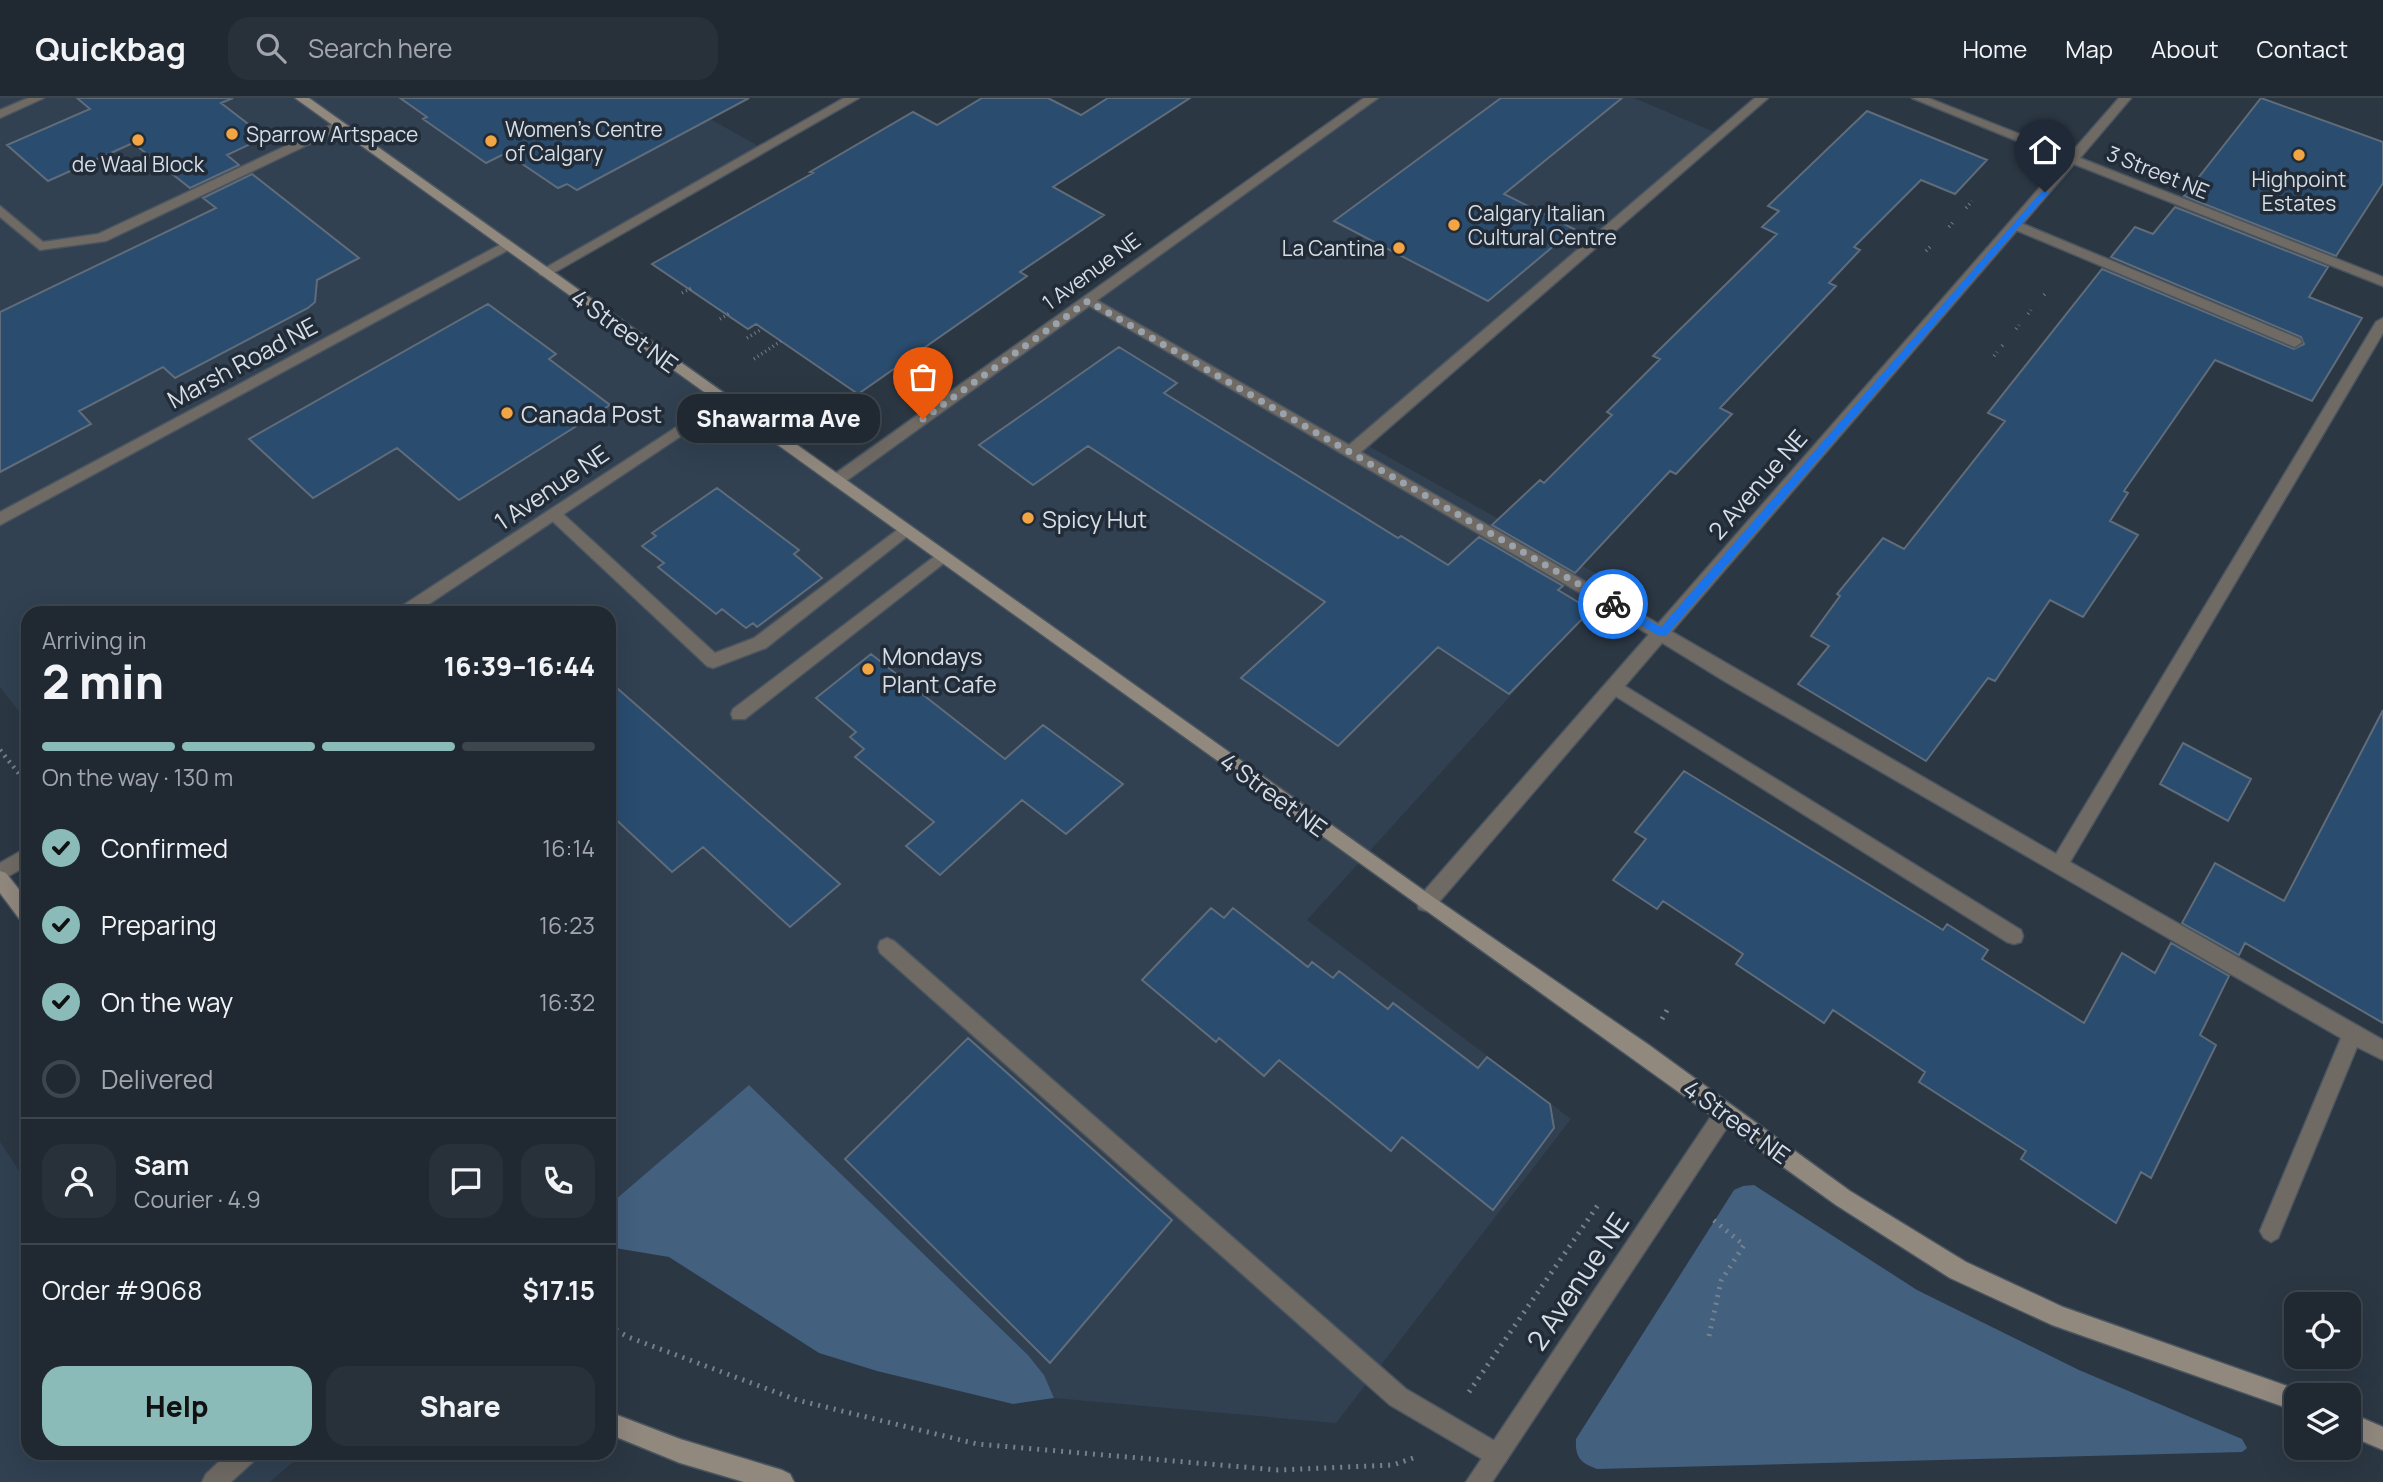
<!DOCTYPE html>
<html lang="en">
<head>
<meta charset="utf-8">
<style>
	body { margin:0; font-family:Manrope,sans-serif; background:#28313a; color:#f1f3f6; height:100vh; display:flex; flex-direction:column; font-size:26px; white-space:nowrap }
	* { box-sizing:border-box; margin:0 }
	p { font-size:23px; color:#a2a6ac }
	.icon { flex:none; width:38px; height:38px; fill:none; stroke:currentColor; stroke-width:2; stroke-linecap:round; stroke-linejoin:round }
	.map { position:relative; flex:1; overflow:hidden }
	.drawer { position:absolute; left:21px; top:508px; width:595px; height:854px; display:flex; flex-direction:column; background:#202932; border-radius:21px; box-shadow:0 7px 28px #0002,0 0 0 2px #3d454d }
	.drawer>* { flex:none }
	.tools { position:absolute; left:2284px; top:1194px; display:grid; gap:14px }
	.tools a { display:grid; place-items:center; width:77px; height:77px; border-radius:14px; background:#202932; box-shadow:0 7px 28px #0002,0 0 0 2px #3d454d; font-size:35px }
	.pin { position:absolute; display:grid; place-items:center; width:60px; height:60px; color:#fff; margin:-72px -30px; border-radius:50% 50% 50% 0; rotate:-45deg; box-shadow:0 0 7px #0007 }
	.pin .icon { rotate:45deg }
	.courier { position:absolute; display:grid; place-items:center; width:70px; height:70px; margin:-35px; border:5px solid #1a73e8; border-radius:50%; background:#fff; color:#222; box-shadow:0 2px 9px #0007 }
	.bubble { position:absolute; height:49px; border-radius:21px; background:#202932; box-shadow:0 7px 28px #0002,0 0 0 2px #3d454d; font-size:23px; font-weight:800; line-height:49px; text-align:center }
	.overview em { font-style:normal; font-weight:800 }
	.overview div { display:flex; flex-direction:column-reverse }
	.overview { display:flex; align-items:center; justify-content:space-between; height:119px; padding:0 21px }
	h1 { font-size:46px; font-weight:800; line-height:52px }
	.bar { display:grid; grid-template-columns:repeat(4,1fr); gap:10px 7px; align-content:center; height:84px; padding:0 21px }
	.bar i { height:9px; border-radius:5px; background:#3d454d }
	.bar .selected { background:#8bbbb9 }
	.bar p { grid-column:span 4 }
	.line { display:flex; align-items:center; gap:18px; padding:0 21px; border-top:2px solid #3d454d }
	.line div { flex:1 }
	.round { display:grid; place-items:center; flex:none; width:74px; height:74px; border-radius:21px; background:#28313a }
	ol { padding:0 21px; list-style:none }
	li { display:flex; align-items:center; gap:21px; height:77px }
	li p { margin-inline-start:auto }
	li .icon { padding:7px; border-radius:50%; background:#8bbbb9; color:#111; stroke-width:4 }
	li:last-child { color:#a2a6ac }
	li i { width:38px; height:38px; border:4px solid #3d454d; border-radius:50% }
	.cta { display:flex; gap:14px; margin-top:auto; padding:14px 21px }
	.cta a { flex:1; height:80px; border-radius:21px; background:#8bbbb9; color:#111; font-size:28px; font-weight:800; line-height:80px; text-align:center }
	.cta a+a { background:#28313a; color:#f1f3f6 }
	header { display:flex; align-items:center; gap:42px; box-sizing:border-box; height:98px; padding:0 35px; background:#202932; border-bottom:2px solid #3d454d }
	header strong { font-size:33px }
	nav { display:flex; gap:38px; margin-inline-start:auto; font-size:24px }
	.search { width:490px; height:63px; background:#28313a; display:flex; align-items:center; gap:18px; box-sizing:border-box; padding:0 24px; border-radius:21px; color:#a2a6ac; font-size:26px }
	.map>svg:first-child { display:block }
</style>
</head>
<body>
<header>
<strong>Quickbag</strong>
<div class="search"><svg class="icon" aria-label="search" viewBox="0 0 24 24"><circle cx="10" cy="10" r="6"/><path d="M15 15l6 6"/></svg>Search here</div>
<nav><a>Home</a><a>Map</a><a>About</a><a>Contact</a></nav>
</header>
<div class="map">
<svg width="2383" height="1384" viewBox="0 0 2383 1384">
	<rect width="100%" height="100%" fill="#2b3743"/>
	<!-- built -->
	<path fill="#314152" d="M 0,0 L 673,0 L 767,53 L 556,173 L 835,373 L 1362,0 L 1634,0 L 1726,39 L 1664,88 L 1367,347 L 1613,485 L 1307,822 L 1571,1021 L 1336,1325 L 1054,1300 L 1044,1277 L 1028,1257 L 749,987 L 609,1107 L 609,514 L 28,514 L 28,625 L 0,589 Z
		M 0,1044 L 28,1086 L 28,1354 L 303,1355 L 270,1384 L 0,1384 Z"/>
	<!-- green -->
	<path fill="#43607f" d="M 749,987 L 1028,1257 L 1044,1277 L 1054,1300 L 1013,1306 L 877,1273 L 819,1255 L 669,1159 L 609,1149 L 609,1107 Z
		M 1754,1087 L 1917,1192 L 2079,1272 L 2242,1341 L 2247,1350 L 2242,1354 L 1597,1371 C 1580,1365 1575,1359 1576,1341 L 1734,1092 L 1743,1088 Z"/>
	<!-- building -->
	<path fill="#294c6f" stroke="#606c7a" stroke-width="2" d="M 77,0 L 233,0 L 221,5 L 265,39 L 227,57 L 239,67 L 190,90 L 133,45 L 48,83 L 7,47 L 90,11 Z
		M 400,0 L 749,0 L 577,92 L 567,86 L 558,90 L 506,55 L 486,65 L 423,21 L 427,19 Z
		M 982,0 L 1048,0 L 1081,17 L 1108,0 L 1190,0 L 1053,89 L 1104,117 L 1020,174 L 1027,178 L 858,296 L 756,226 L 748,231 L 652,166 L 813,75 L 810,74 L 913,14 L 937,27 Z
		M 1501,0 L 1622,0 L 1504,96 L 1574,131 L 1488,203 L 1334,123 Z
		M 2261,0 L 2383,44 L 2383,85 L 2336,158 L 2184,98 Z
		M 1867,13 L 1987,62 L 1955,96 L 1921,82 L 1854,149 L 1860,152 L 1829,185 L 1836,188 L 1720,310 L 1732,316 L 1676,376 L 1670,373 L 1575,475 L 1492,427 L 1540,382 L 1544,385 L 1612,317 L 1607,314 L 1660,261 L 1653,258 L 1777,136 L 1762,129 L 1779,113 L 1768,108 Z
		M 252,76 L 359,160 L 317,182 L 315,204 L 308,210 L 175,280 L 163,269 L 79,313 L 91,326 L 0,374 L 0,214 L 216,110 L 203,100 Z
		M 2175,109 L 2328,169 L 2309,199 L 2362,220 L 2312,303 L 2215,262 L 2124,393 L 2128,395 L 2110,423 L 2138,437 L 2083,519 L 2050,502 L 1995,583 L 1988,580 L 1926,663 L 1798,586 L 1829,548 L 1811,538 L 1840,498 L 1837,496 L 1883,440 L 1904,451 L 2005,323 L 1988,315 L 2102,171 L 2294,251 L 2304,246 L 2301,239 L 2111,159 L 2135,129 L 2153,136 Z
		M 488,206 L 556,256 L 549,261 L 610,307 L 459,402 L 397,350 L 313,400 L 249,341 Z
		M 1119,249 L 1177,285 L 1164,295 L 1398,440 L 1401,438 L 1448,467 L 1479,439 L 1563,488 L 1558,492 L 1591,512 L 1509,596 L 1438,549 L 1338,648 L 1241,580 L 1325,504 L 1088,348 L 1033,387 L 979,347 Z
		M 717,390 L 799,452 L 794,456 L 822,480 L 757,529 L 753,525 L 746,530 L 722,511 L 716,516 L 658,469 L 664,465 L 642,448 L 656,438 L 652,435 Z
		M 871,556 L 1005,661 L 1043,627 L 1123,686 L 1066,736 L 1022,702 L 940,777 L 906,748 L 934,724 L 855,659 L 864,651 L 850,639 L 856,634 L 816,600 Z
		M 609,583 L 840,786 L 790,829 L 703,749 L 672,774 L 609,715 Z
		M 2383,612 L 2383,925 L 2245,845 L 2239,857 L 2182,825 L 2215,765 L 2284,803 Z
		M 2183,645 L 2251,681 L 2228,723 L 2160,686 Z
		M 1684,673 L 1943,832 L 1947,826 L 1988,852 L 1982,861 L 2084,925 L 2122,855 L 2155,875 L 2171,845 L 2229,878 L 2200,937 L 2216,947 L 2151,1080 L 2141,1074 L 2116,1125 L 2021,1061 L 2026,1053 L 1919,984 L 1925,974 L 1833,912 L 1824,925 L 1736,866 L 1743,856 L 1663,803 L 1657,811 L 1613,782 L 1646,741 L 1635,734 Z
		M 1211,810 L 1224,820 L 1233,810 L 1308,869 L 1312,864 L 1333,880 L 1339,873 L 1388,911 L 1393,905 L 1478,970 L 1487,959 L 1550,1006 L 1554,1030 L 1493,1112 L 1402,1039 L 1391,1053 L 1279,962 L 1264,978 L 1219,940 L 1216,944 L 1142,882 Z
		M 968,940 L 1172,1122 L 1050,1265 L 845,1061 Z"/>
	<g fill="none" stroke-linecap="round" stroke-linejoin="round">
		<defs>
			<path id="service" d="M 1755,0 L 1768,0 L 1361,354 L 2056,756 L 2376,224 L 2383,220 L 2383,235 L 2070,764 L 2383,942 L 2383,962 L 2357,949 L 2278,1140 L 2271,1144 L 2264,1140 L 2260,1133 L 2341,940 L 1726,584 L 1599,506 L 1081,203 L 1083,200 L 1093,200 L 1349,347 Z
				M 339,23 L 345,27 L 343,30 L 106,143 L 40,152 L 0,119 L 0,108 L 43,144 L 98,136 Z
				M 2016,123 L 2300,241 L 2302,244 L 2295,249 L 2290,247 L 2011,130 L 2011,124 Z
				M 555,411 L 560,413 L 715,555 L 754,540 L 901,429 L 906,427 L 914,433 L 766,550 L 713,570 L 707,568 L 550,421 L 547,417 Z
				M 943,452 L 951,458 L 948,462 L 745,621 L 733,621 L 731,616 L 733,611 Z
				M 1615,582 L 2021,832 L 2023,838 L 2021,844 L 2014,846 L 2007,844 L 1609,594 L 1607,589 L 1609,584 Z
				M 887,840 L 894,843 L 1406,1291 L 1505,1349 L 1509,1357 L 1505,1365 L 1497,1369 L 1489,1365 L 1390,1307 L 880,855 L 878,849 L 880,843 Z
				M 229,1354 L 258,1354 L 255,1362 L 231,1384 L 202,1384 L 206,1376 Z"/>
			<path id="minor" d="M 28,0 L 44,0 L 0,20 L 0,12 Z
				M 844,0 L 859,0 L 550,177 L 540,177 L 538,174 Z
				M 1364,0 L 1378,0 L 842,386 L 832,386 L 830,382 L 832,378 Z
				M 1912,0 L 1928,0 L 2070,56 L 2119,0 L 2131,0 L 2080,60 L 2383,179 L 2383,188 L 2074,66 L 1433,811 L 1426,813 L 1419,811 L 1417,805 L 1419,799 L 2064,62 Z
				M 507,143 L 513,147 L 512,150 L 0,427 L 0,414 Z
				M 1725,1005 L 1732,1008 L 1735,1015 L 1732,1022 L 1492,1384 L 1466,1384 L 1718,1008 Z"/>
			<path id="tertiary" d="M 724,298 L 729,300 L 729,306 L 417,514 L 397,514 L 399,510 Z
				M 28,749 L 28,767 L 0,783 L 0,765 Z"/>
			<path id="secondary" d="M 295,0 L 309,0 L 1433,799 L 1649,947 L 1850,1093 L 1966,1164 L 2063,1209 L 2304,1294 L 2305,1297 L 2296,1297 L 2296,1313 L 2052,1227 L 1950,1180 L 1836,1107 Z
				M 0,773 L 6,775 L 28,803 L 28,825 L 21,823 L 0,795 Z
				M 609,1314 L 680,1341 L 782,1372 L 790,1376 L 794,1384 L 744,1384 L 680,1365 L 609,1336 Z
				M 2348,1314 L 2383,1329 L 2383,1352 L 2348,1337 Z"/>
		</defs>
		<!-- service casing -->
		<use href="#service" stroke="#4a5560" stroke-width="3"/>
		<!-- minor casing -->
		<use href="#minor" stroke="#4a5560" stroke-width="3"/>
		<!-- tertiary casing -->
		<use href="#tertiary" stroke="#4a5560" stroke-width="3"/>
		<!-- secondary casing -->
		<use href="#secondary" stroke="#4a5560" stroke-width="3"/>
		<!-- path-far2 -->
		<path stroke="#77818b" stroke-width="3.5" stroke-dasharray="1 3.5" stroke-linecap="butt" d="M 1966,110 L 1972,103
			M 1949,129 L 1954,123
			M 1926,153 L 1930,149
			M 682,195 L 693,189
			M 2044,197 L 2047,194
			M 2028,216 L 2031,212
			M 720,221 L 730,215
			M 2016,231 L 2019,227
			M 747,240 L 762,231
			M 2002,248 L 2005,245
			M 1994,258 L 1997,254
			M 754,261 L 781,243"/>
		<!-- path-far1 -->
		<path stroke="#77818b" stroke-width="4.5" stroke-dasharray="2 5" stroke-linecap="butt" d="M 0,652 L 28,687"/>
		<!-- path -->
		<path stroke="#77818b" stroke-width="5" stroke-dasharray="2 6" stroke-linecap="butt" d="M 1662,921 L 1669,909
			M 609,1228 L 628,1239 L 797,1302 L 977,1346 L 1278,1372 L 1393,1367 L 1416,1359
			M 1709,1238 L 1721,1183 L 1744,1147 L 1711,1120
			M 1469,1294 L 1598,1107"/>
		<!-- service -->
		<use href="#service" fill="#706a64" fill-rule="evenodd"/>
		<!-- minor -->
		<use href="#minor" fill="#706a64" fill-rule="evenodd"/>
		<!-- tertiary -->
		<use href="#tertiary" fill="#706a64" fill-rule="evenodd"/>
		<!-- secondary -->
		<use href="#secondary" fill="#91887e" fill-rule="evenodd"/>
	</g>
	<!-- route -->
	<path fill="#1a73e8" d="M 2042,93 L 2049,94 L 1666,538 L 1659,538 L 1610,509 L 1610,504 L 1617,504 L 1661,529 Z"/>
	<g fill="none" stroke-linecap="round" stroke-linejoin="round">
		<!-- done -->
		<path stroke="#9aa3ac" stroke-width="7" stroke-dasharray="0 12.6" d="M 923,321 L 1088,203 L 1613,506"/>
	</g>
	<!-- markers -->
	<g fill="#f3a443" stroke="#212c38" stroke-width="2.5">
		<circle cx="232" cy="36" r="7"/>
		<circle cx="138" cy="42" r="7"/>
		<circle cx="491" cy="43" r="7"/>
		<circle cx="2299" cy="57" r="7"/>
		<circle cx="1454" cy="127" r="7"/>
		<circle cx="1399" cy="150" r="7"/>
		<circle cx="507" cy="315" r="7"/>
		<circle cx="1028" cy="420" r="7"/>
		<circle cx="868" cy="571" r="7"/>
	</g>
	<g text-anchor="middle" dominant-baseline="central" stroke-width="7" stroke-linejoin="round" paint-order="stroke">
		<!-- far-poi labels -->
		<g font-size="21" fill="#d6dde5" stroke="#212c38" text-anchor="start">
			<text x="505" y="31">Women's Centre<tspan x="505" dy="24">of Calgary</tspan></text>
			<text x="246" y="36">Sparrow Artspace</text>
			<text x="138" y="66" text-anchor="middle">de Waal Block</text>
			<text x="2299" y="81" text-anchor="middle">Highpoint<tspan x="2299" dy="24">Estates</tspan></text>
			<text x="1468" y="115">Calgary Italian<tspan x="1468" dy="24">Cultural Centre</tspan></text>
			<text x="1385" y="150" text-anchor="end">La Cantina</text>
		</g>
		<!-- far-street labels -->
		<g font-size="21" fill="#d6dde5" stroke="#212c38">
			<text transform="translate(2158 74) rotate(22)">3 Street NE</text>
			<text transform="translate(1091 173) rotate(-36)">1 Avenue NE</text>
		</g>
		<!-- street labels -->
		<g font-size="24" fill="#d6dde5" stroke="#212c38">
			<text transform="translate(625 232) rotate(36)">4 Street NE</text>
			<text transform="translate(242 264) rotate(-28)">Marsh Road NE</text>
			<text transform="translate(1757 386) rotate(-49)">2 Avenue NE</text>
			<text transform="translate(551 389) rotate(-34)">1 Avenue NE</text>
			<text transform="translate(1274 696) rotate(36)">4 Street NE</text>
			<text transform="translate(1737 1023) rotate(36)">4 Street NE</text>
		</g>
		<!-- poi labels -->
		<g font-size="24" fill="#d6dde5" stroke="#212c38" text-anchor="start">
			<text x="521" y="315">Canada Post</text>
			<text x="1042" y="420">Spicy Hut</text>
			<text x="882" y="557">Mondays<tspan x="882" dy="28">Plant Cafe</tspan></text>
		</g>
		<!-- near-street labels -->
		<g font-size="28" fill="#d6dde5" stroke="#212c38">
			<text transform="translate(1577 1183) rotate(-56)">2 Avenue NE</text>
		</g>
	</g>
</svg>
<div class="tools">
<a><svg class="icon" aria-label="locate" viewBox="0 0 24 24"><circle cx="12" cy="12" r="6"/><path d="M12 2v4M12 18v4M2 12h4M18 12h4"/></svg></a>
<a><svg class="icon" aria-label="layers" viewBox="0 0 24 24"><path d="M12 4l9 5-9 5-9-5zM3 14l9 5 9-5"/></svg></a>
</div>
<div class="pin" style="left:923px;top:321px;background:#ea580c"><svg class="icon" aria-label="bag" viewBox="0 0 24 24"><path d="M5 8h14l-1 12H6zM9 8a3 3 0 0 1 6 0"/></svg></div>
<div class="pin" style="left:2045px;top:94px;background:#1f2937"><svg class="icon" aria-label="home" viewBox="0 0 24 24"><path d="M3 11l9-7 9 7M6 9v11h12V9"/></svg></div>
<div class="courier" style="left:1613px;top:506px"><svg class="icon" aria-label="bike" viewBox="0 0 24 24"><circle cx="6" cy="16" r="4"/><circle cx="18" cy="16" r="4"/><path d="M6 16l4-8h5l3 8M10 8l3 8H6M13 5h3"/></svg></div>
<div class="bubble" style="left:677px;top:296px;width:203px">Shawarma Ave</div>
<section class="drawer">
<div class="overview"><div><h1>2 min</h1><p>Arriving in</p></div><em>16:39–16:44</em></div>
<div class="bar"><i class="selected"></i><i class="selected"></i><i class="selected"></i><i></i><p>On the way · 130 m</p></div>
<ol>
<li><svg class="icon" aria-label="check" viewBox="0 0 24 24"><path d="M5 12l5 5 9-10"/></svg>Confirmed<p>16:14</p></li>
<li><svg class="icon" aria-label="check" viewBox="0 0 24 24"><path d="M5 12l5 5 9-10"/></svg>Preparing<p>16:23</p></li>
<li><svg class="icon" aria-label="check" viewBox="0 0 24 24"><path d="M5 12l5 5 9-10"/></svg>On the way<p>16:32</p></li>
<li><i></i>Delivered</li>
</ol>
<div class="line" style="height:126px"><a class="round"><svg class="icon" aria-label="person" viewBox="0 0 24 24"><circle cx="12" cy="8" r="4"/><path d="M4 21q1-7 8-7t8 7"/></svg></a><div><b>Sam</b><p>Courier · 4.9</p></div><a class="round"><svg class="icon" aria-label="chat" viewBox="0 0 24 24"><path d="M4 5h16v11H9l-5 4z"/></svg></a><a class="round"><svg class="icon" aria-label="phone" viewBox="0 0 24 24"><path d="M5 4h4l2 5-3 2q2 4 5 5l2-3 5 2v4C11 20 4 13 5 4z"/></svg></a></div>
<div class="line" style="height:91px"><div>Order #9068</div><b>$17.15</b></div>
<div class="cta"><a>Help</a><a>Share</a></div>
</section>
</div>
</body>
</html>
